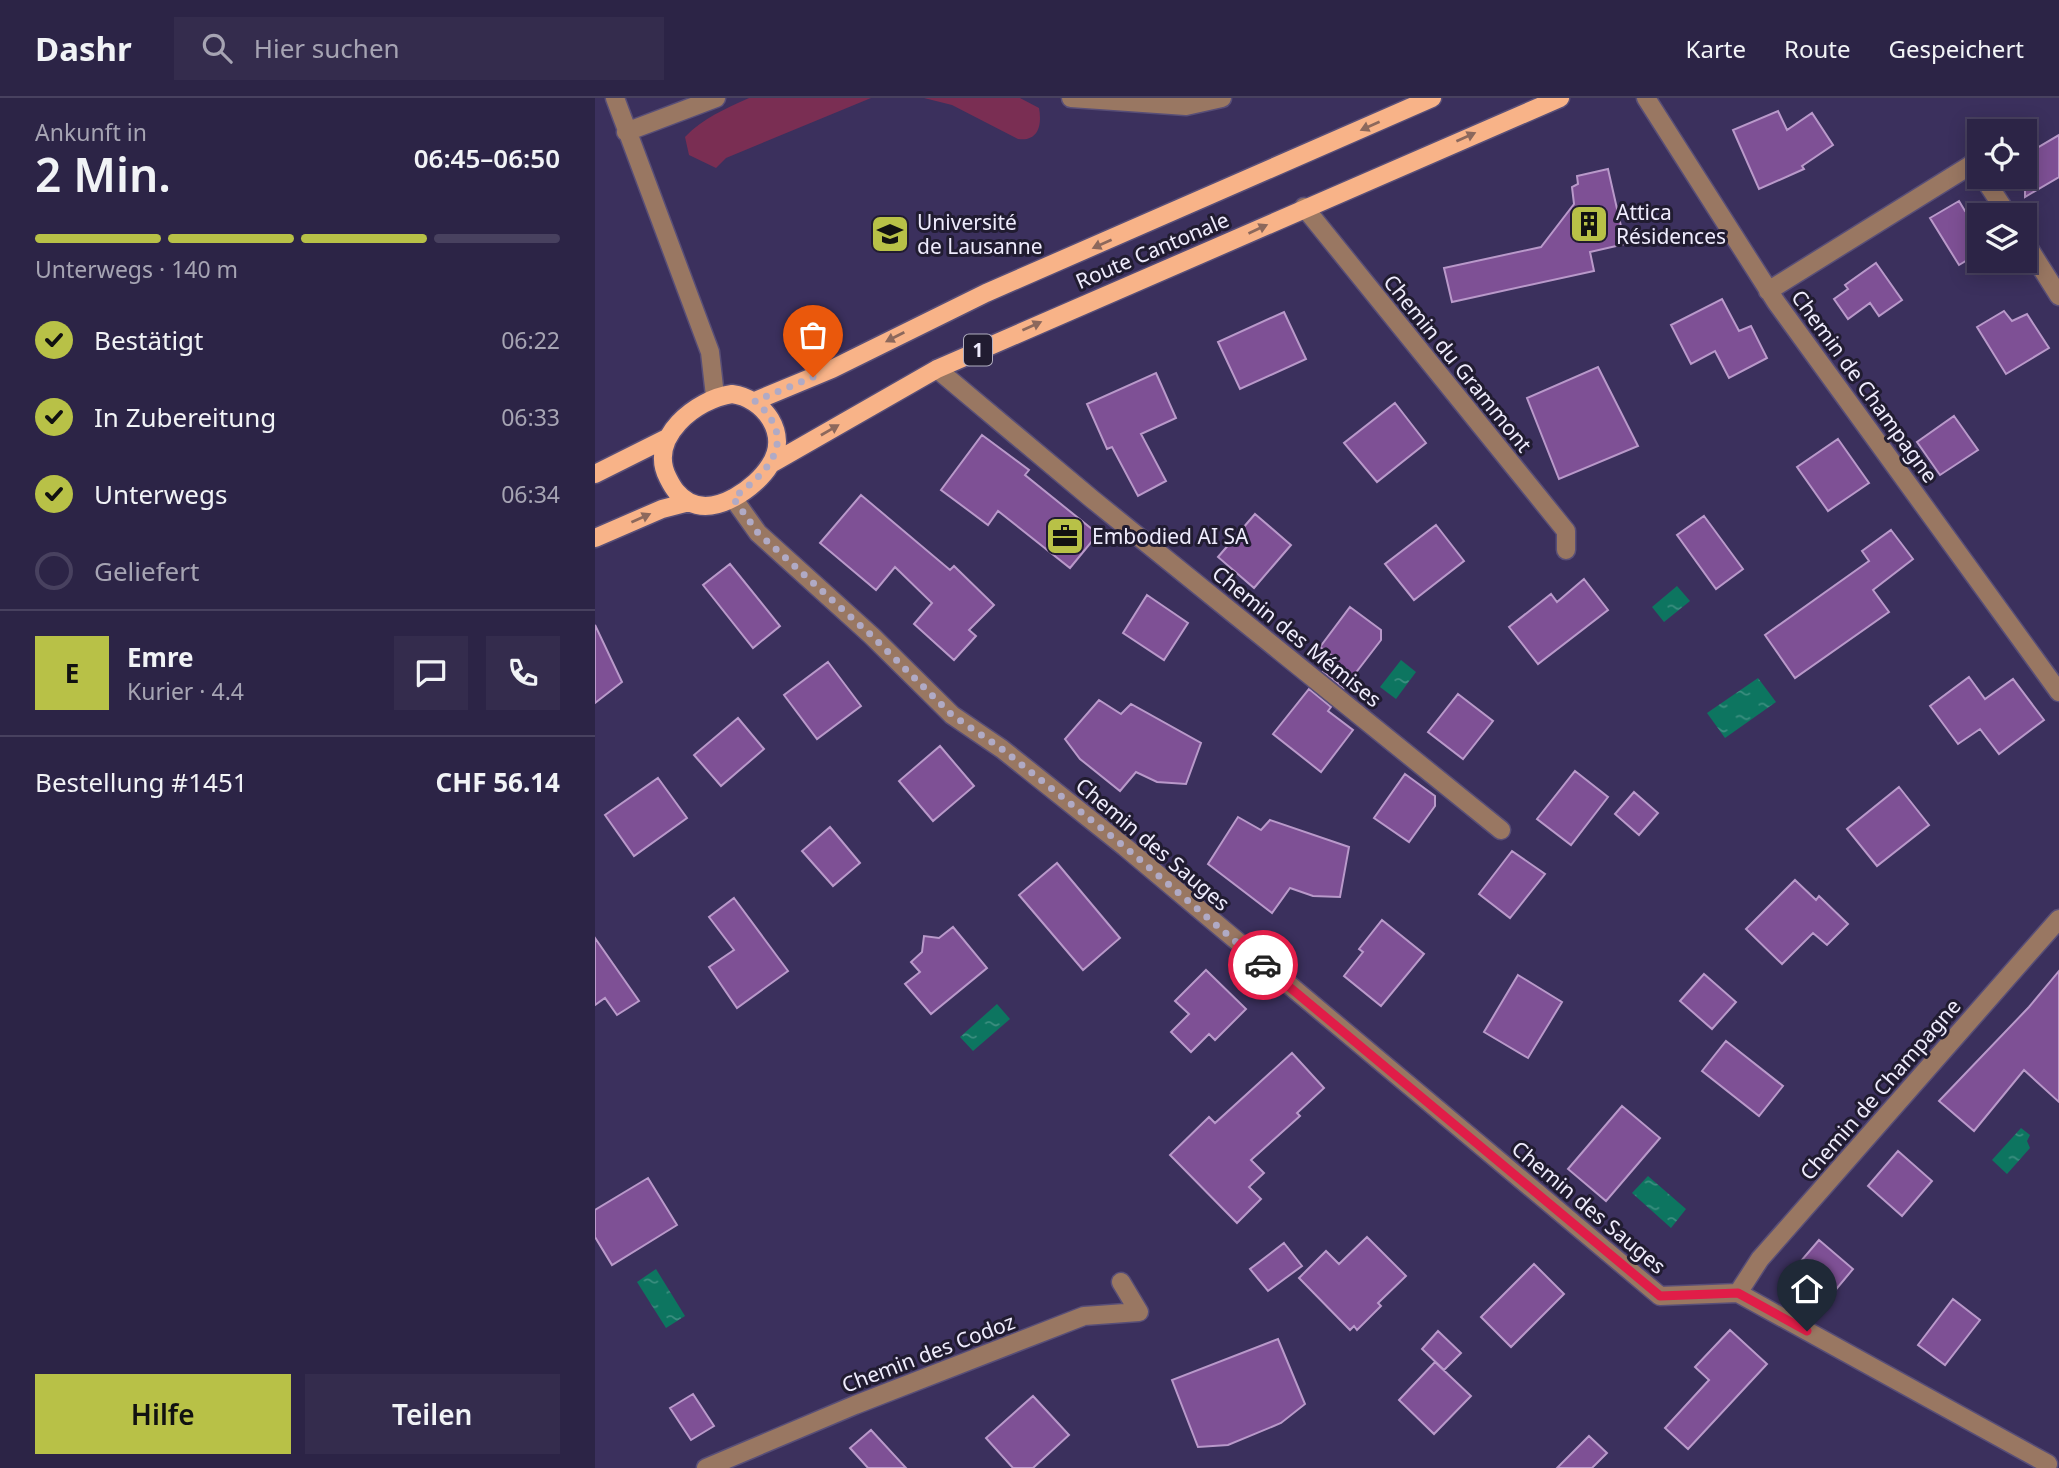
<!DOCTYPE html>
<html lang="de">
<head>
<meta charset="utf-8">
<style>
	body { margin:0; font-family:"Noto Sans",sans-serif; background:#342c4d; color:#f1f3f6; height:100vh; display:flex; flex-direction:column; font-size:26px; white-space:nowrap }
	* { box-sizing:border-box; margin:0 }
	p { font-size:23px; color:#a6a4b3 }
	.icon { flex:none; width:38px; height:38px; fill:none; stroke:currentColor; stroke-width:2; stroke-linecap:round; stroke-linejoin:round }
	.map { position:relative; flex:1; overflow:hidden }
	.side { display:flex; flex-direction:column; background:#2c2446; width:595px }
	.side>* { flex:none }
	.controls { position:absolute; left:1372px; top:21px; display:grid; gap:14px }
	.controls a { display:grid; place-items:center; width:70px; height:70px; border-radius:0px; background:#2c2446; box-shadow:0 4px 18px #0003,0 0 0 2px #48415f; font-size:35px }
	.pin { position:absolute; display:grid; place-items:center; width:60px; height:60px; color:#fff; margin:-72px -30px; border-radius:50% 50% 50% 0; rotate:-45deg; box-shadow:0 0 7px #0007 }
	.pin .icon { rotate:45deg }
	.courier { position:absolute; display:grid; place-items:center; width:70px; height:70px; margin:-35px; border:5px solid #e11d48; border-radius:50%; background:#fff; color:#222; box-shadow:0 2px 9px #0007 }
	.summary em { font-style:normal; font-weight:600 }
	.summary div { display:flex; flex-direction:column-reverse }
	.summary { display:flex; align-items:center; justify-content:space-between; height:119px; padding:0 35px }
	h1 { font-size:46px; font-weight:600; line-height:52px }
	.bar { display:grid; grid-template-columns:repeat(4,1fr); gap:10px 7px; align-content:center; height:84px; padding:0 35px }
	.bar i { height:9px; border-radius:5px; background:#48415f }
	.bar .on { background:#b8c147 }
	.bar p { grid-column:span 4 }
	.line { display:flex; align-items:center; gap:18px; padding:0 35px; border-top:2px solid #48415f }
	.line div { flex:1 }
	.round { display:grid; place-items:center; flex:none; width:74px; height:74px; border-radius:0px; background:#342c4d }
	ol { padding:0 35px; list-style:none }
	li { display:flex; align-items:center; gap:21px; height:77px }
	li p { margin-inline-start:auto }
	li .icon { padding:7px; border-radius:50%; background:#b8c147; color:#111; stroke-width:4 }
	li:last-child { color:#a6a4b3 }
	li i { width:38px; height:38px; border:4px solid #48415f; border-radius:50% }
	.primary-button { display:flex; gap:14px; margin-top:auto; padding:14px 35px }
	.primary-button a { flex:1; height:80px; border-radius:0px; background:#b8c147; color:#111; font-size:28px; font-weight:600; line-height:80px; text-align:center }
	.primary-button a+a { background:#342c4d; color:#f1f3f6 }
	header { display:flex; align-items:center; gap:42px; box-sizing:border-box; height:98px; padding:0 35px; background:#2c2446; border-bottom:2px solid #48415f }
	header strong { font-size:33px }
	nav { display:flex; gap:38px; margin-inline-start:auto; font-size:24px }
	.search { width:490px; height:63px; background:#342c4d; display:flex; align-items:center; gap:18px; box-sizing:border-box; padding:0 24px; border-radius:0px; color:#a6a4b3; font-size:26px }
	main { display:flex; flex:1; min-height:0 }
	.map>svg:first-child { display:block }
</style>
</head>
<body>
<header>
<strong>Dashr</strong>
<div class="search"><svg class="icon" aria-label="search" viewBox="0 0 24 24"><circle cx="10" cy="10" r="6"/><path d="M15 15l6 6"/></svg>Hier suchen</div>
<nav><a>Karte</a><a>Route</a><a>Gespeichert</a></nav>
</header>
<main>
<section class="side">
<div class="summary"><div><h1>2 Min.</h1><p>Ankunft in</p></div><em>06:45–06:50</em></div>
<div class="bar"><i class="on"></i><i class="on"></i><i class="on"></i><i></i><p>Unterwegs · 140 m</p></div>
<ol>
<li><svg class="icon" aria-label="check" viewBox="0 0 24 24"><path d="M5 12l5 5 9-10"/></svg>Bestätigt<p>06:22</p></li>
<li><svg class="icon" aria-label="check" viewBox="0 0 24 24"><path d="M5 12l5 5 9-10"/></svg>In Zubereitung<p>06:33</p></li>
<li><svg class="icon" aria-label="check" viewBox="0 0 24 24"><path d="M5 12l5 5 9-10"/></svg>Unterwegs<p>06:34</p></li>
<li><i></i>Geliefert</li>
</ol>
<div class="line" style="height:126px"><b class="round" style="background:#b8c147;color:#111">E</b><div><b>Emre</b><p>Kurier · 4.4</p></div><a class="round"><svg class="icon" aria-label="chat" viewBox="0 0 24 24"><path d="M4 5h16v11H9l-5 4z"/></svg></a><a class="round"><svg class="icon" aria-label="phone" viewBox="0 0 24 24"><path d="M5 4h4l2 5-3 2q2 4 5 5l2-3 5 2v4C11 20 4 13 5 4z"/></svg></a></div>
<div class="line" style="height:91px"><div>Bestellung #1451</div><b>CHF 56.14</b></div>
<div class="primary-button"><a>Hilfe</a><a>Teilen</a></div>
</section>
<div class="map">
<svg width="1464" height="1370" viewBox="0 0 1464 1370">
	<defs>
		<pattern id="water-ripples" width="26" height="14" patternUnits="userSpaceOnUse" patternTransform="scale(1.75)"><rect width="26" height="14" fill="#0d7560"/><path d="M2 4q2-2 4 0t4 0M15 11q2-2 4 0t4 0" fill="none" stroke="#3c8f80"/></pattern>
	</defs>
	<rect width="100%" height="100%" fill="#3b305d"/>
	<!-- green -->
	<path fill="#7a2e53" d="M 154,0 L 276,0 L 131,60 L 121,70 L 94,57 L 90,39 C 108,20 130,11 154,0 Z
		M 329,0 L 425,0 L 444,10 C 447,26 444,44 423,41 L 357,7 Z"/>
	<!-- water -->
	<path fill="url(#water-ripples)" d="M 1082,488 L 1095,503 L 1069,524 L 1057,509 Z
		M 806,562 L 821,574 L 801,601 L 785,589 Z
		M 1163,580 L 1181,604 L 1130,640 L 1112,615 Z
		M 402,906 L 415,921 L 378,953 L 365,939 Z
		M 1426,1030 L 1435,1037 L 1432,1043 L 1435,1050 L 1412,1076 L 1397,1062 Z
		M 1053,1078 L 1091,1111 L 1076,1130 L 1037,1095 Z
		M 61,1171 L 90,1218 L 71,1230 L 42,1184 Z"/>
	<!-- building -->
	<path fill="#7e5095" stroke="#b999ca" stroke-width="2" d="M 1183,13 L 1192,32 L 1217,15 L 1238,47 L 1207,68 L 1209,71 L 1164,91 L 1138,32 Z
		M 1464,37 L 1464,79 L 1430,99 L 1430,57 Z
		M 1013,71 L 1030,146 L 995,154 L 999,173 L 857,204 L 849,170 L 946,149 L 979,106 L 977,89 L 983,86 L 982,78 Z
		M 1364,103 L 1370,113 L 1384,105 L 1384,155 L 1364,167 L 1335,120 Z
		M 1281,165 L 1307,202 L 1284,218 L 1275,205 L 1253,221 L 1239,201 L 1253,191 L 1250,187 Z
		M 1127,201 L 1144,233 L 1156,228 L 1172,260 L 1134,280 L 1120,253 L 1096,266 L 1076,227 Z
		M 1409,213 L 1417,223 L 1432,216 L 1454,250 L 1411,276 L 1382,229 Z
		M 689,214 L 711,261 L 645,291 L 623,244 Z
		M 1003,269 L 1043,348 L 964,381 L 932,300 Z
		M 561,275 L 581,320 L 546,336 L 571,383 L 543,398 L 517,349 L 512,351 L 492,306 Z
		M 800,305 L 831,345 L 782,384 L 749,345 Z
		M 1359,318 L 1383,352 L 1345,377 L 1322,344 Z
		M 387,337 L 434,372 L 430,377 L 503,436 L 475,470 L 403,413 L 393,427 L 346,392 Z
		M 1243,341 L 1274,385 L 1233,413 L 1202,369 Z
		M 266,397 L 355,472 L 359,468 L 399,507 L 374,532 L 381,538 L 359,562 L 319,526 L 337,505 L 300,469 L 281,492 L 225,445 Z
		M 660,416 L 696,447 L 659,490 L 623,459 Z
		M 1109,418 L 1148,471 L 1121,491 L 1082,437 Z
		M 841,427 L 869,463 L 819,502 L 790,466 Z
		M 1296,432 L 1318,461 L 1278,492 L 1294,514 L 1200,580 L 1170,537 L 1274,463 L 1267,453 Z
		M 135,466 L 185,528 L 158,550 L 108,487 Z
		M 989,481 L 1013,512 L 943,566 L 914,529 L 956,496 L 962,504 Z
		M 552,497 L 593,525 L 569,562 L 528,535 Z
		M 755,509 L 786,532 L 786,542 L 749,590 L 728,573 L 739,559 L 725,549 Z
		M 0,527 L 27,584 L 0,605 Z
		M 233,564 L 266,608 L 222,641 L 189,597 Z
		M 1374,579 L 1390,601 L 1418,581 L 1449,622 L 1404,656 L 1385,631 L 1363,646 L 1335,608 Z
		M 714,591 L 736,609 L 733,613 L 758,632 L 726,674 L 678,636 Z
		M 863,596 L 898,623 L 868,661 L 833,634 Z
		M 504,602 L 526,616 L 536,606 L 606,645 L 591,686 L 562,684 L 541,674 L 525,693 L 485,661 L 470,641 Z
		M 143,620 L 169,651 L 126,688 L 99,657 Z
		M 345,648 L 379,688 L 338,723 L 304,683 Z
		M 980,673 L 1013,699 L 976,747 L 942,721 Z
		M 810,676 L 840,698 L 840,708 L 814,744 L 779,720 Z
		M 63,680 L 92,720 L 39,758 L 10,717 Z
		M 1304,689 L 1334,727 L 1282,768 L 1252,731 Z
		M 1039,694 L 1063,715 L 1044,737 L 1020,716 Z
		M 643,719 L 666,732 L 675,722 L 754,749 L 745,799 L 718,798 L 695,790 L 677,815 L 613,766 Z
		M 235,729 L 265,765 L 238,788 L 207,753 Z
		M 917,753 L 950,776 L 915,820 L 884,796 Z
		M 462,765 L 525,840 L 488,872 L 424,797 Z
		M 1200,782 L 1221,802 L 1224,798 L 1253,826 L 1232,847 L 1218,835 L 1187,866 L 1151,831 Z
		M 139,800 L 193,873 L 142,910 L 114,869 L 139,852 L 114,819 Z
		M 787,822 L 829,856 L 786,908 L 749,878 L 768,854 L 764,851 Z
		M 358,829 L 392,870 L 336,916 L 310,886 L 325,874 L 316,864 L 327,854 L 329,838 L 344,840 Z
		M 0,840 L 44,903 L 22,917 L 10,900 L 0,907 Z
		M 611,872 L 651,911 L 620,942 L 614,936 L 596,954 L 576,934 L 594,916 L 580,903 Z
		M 1464,873 L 1464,1004 L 1429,972 L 1379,1033 L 1344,1003 L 1434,909 Z
		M 1109,876 L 1141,904 L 1117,931 L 1085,903 Z
		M 923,877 L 967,904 L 933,960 L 889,934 Z
		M 1131,943 L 1188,988 L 1164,1018 L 1107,973 Z
		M 697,955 L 729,990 L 702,1015 L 705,1018 L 656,1062 L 669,1075 L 654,1089 L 666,1101 L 642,1125 L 575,1057 L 614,1019 L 620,1025 Z
		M 1027,1008 L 1065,1040 L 1011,1103 L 973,1071 Z
		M 1303,1053 L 1337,1083 L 1307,1118 L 1273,1088 Z
		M 53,1080 L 82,1127 L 17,1167 L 0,1139 L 0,1112 Z
		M 772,1139 L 811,1178 L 783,1205 L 786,1208 L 762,1232 L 759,1228 L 755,1232 L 704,1180 L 731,1153 L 744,1166 Z
		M 1224,1142 L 1258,1171 L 1228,1207 L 1194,1177 Z
		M 689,1145 L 707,1168 L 673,1193 L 655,1171 Z
		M 939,1166 L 969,1196 L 916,1249 L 886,1219 Z
		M 1358,1201 L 1385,1222 L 1350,1267 L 1323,1247 Z
		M 1135,1232 L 1172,1266 L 1093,1351 L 1070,1330 L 1114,1282 L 1100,1269 Z
		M 843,1233 L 866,1255 L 849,1272 L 827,1251 Z
		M 683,1241 L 710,1306 L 686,1325 L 633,1347 L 603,1349 L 577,1282 Z
		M 840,1264 L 876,1298 L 839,1336 L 804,1302 Z
		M 98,1296 L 119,1328 L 96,1342 L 75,1310 Z
		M 438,1298 L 474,1337 L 438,1370 L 418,1370 L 391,1340 Z
		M 276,1332 L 311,1370 L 273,1370 L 255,1350 Z
		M 994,1338 L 1012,1355 L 997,1370 L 962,1370 Z"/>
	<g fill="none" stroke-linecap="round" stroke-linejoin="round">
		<defs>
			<path id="minor" d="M 20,0 L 115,254 L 120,298
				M 476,0 L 591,8 L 627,0
				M 1051,0 L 1181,204 L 1464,594
				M 31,34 L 121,0
				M 1388,79 L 1413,117
				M 709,109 L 971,433 L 971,452
				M 1430,144 L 1464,198
				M 1173,193 L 1379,65 L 1384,73
				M 342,271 L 497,401 L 906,732
				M 138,400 L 163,435 L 277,538 L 357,617 L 407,651 L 530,749 L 1065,1198 L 1143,1195
				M 1143,1195 L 1165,1161 L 1464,821
				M 1143,1195 L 1453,1366
				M 111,1370 L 260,1307 L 489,1218 L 544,1214 L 526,1184"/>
			<path id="major" d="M 137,296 C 169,300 195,336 175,367 C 161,390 121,418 94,404 C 83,398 78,390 73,380 C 52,340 101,301 137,296 Z
				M 160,303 L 237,271 L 391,195 L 837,0
				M 176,366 L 342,271 L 965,0
				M 0,376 L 72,340
				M 0,440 L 67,411 L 94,404"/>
		</defs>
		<!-- minor casing -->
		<use href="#minor" stroke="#584e77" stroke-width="21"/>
		<!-- major casing -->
		<use href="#major" stroke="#584e77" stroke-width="21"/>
		<!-- minor -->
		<use href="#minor" stroke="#997762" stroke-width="18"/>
		<!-- major -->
		<use href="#major" stroke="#f8b388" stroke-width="18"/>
	</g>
	<!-- one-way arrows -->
	<defs><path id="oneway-solid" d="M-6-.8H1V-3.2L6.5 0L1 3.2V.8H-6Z" transform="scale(1.75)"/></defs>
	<g fill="#8c685c">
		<use href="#oneway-solid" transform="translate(775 28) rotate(156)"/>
		<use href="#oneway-solid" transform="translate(871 39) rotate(-24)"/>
		<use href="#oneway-solid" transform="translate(663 131) rotate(-25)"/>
		<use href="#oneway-solid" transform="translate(507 146) rotate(156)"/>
		<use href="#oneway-solid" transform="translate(437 228) rotate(-24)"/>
		<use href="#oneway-solid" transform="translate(300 239) rotate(153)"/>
		<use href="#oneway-solid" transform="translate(235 332) rotate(-30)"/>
		<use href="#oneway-solid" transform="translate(46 420) rotate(-24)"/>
	</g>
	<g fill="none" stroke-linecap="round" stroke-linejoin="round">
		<!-- done -->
		<path stroke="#b0aac5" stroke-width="7" stroke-dasharray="0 12.6" d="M 218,279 L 160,303 C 205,342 174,373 138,400 L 163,435 L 277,538 L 357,617 L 407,651 L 530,749 L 668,867"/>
		<!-- route -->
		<path stroke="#e11d48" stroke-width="9" d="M 668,867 L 1065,1198 L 1143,1195 L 1212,1233"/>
	</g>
	<!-- icons -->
	<defs>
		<symbol id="building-square" viewBox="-11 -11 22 22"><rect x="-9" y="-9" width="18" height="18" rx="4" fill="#b8c147" stroke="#211c31"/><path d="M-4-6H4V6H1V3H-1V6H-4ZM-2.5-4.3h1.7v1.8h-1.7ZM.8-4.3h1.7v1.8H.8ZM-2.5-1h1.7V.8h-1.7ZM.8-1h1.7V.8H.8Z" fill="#111"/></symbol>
		<symbol id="university-square" viewBox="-11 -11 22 22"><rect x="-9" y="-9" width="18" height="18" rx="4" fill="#b8c147" stroke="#211c31"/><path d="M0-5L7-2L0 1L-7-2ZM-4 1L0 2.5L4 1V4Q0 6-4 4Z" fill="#111"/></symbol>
		<symbol id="office-square" viewBox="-11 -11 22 22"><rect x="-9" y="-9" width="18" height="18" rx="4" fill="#b8c147" stroke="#211c31"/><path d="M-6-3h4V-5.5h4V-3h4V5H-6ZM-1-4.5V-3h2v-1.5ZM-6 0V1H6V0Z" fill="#111"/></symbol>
	</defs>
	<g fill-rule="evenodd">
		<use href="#building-square" x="972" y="104" width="44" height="44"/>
		<use href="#university-square" x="273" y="114" width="44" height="44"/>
		<use href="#office-square" x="448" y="416" width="44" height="44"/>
	</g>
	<g text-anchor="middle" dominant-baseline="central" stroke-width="6" stroke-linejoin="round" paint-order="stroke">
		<!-- shield labels -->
		<rect fill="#211c31" stroke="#b1aec0" stroke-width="2" x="369" y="236.5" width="28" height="31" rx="5"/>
		<g font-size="19" font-weight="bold" fill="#efecfd">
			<text x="383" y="252">1</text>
		</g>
		<!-- poi labels -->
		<g font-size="21" fill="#efecfd" stroke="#211c31" text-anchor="start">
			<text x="1021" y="114">Attica<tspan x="1021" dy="24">Résidences</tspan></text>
			<text x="322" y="124">Université<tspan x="322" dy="24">de Lausanne</tspan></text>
			<text x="497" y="438">Embodied AI SA</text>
		</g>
		<!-- street labels -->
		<g font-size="21" fill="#efecfd" stroke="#211c31">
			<text transform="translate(557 152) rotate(-23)">Route Cantonale</text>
			<text transform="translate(863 265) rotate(51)">Chemin du Grammont</text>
			<text transform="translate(1270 288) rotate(54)">Chemin de Champagne</text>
			<text transform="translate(702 538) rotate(39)">Chemin des Mémises</text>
			<text transform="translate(558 746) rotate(40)">Chemin des Sauges</text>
			<text transform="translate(1285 991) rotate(-49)">Chemin de Champagne</text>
			<text transform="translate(994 1109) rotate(40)">Chemin des Sauges</text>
			<text transform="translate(333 1255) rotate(-21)">Chemin des Codoz</text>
		</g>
	</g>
</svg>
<div class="controls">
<a><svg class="icon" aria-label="locate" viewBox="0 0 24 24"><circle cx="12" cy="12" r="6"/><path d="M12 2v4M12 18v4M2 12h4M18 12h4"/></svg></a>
<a><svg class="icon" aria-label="layers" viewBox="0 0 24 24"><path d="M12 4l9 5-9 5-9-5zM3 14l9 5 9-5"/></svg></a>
</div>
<div class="pin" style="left:218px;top:279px;background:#ea580c"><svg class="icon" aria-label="bag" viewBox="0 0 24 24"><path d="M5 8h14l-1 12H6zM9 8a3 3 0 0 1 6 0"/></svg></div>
<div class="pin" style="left:1212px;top:1233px;background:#1f2937"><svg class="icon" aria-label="home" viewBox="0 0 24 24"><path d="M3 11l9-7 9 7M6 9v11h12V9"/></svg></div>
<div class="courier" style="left:668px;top:867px"><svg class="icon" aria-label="car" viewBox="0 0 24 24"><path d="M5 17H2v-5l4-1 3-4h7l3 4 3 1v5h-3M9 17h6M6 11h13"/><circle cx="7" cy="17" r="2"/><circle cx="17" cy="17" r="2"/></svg></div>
</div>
</main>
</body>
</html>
